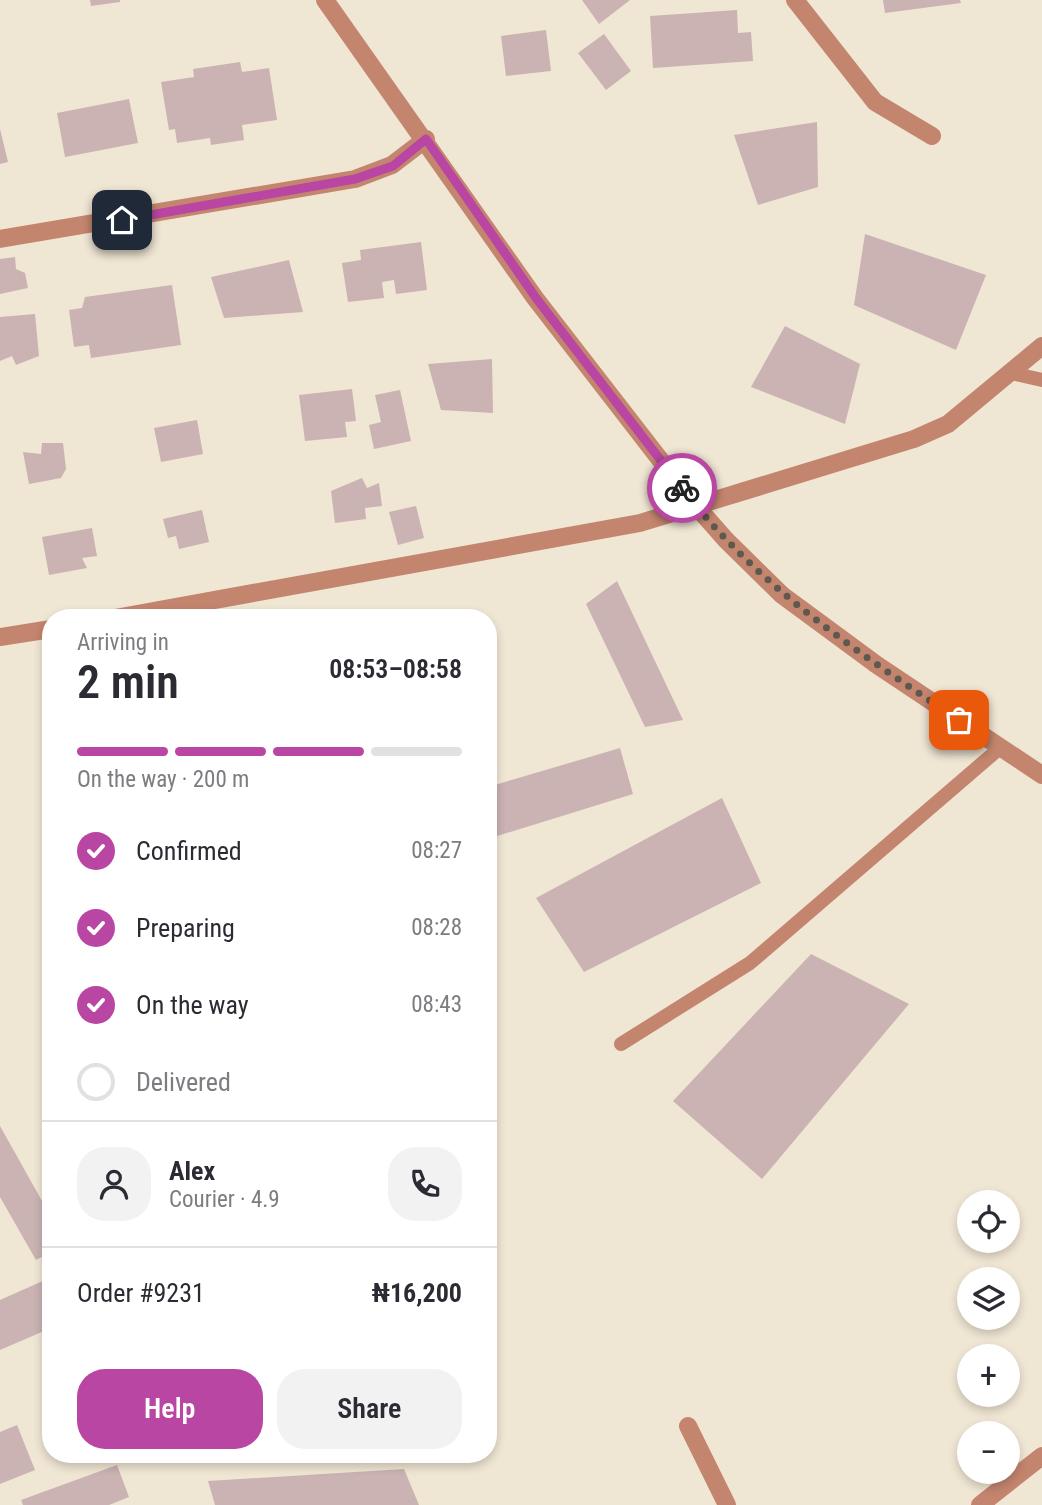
<!DOCTYPE html>
<html lang="en">
<head>
<meta charset="utf-8">
<style>
	body { margin:0; font-family:"Roboto Condensed",sans-serif; background:#f2f2f3; color:#2b2b33; height:100vh; display:flex; flex-direction:column; font-size:26px; white-space:nowrap }
	* { box-sizing:border-box; margin:0 }
	p { font-size:23px; color:#7c7c81 }
	.icon { flex:none; width:38px; height:38px; fill:none; stroke:currentColor; stroke-width:2; stroke-linecap:round; stroke-linejoin:round }
	.map { position:relative; flex:1; overflow:hidden }
	.panel { position:absolute; left:42px; top:609px; width:455px; height:854px; display:flex; flex-direction:column; background:#fff; border-radius:28px; box-shadow:0 4px 10px #0003 }
	.panel>* { flex:none }
	.fabs { position:absolute; left:957px; top:1190px; display:grid; gap:14px }
	.fabs a { display:grid; place-items:center; width:63px; height:63px; border-radius:50%; background:#fff; box-shadow:0 4px 10px #0003; font-size:35px }
	.pin { position:absolute; display:grid; place-items:center; width:60px; height:60px; color:#fff; margin:-30px; border-radius:14px; box-shadow:0 4px 10px #0006 }
	.courier { position:absolute; display:grid; place-items:center; width:70px; height:70px; margin:-35px; border:5px solid #b846a2; border-radius:50%; background:#fff; color:#222; box-shadow:0 2px 9px #0007 }
	.overview em { font-style:normal; font-weight:600 }
	.overview div { display:flex; flex-direction:column-reverse }
	.overview { display:flex; align-items:center; justify-content:space-between; height:119px; padding:0 35px }
	h1 { font-size:46px; font-weight:600; line-height:52px }
	.bar { display:grid; grid-template-columns:repeat(4,1fr); gap:10px 7px; align-content:center; height:84px; padding:0 35px }
	.bar i { height:9px; border-radius:5px; background:#e1e1e2 }
	.bar .current { background:#b846a2 }
	.bar p { grid-column:span 4 }
	.line { display:flex; align-items:center; gap:18px; padding:0 35px; border-top:2px solid #e1e1e2 }
	.line div { flex:1 }
	.round { display:grid; place-items:center; flex:none; width:74px; height:74px; border-radius:28px; background:#f2f2f3 }
	ol { padding:0 35px; list-style:none }
	li { display:flex; align-items:center; gap:21px; height:77px }
	li p { margin-inline-start:auto }
	li .icon { padding:7px; border-radius:50%; background:#b846a2; color:#fff; stroke-width:4 }
	li:last-child { color:#7c7c81 }
	li i { width:38px; height:38px; border:4px solid #e1e1e2; border-radius:50% }
	.cta { display:flex; gap:14px; margin-top:auto; padding:14px 35px }
	.cta a { flex:1; height:80px; border-radius:28px; background:#b846a2; color:#fff; font-size:28px; font-weight:600; line-height:80px; text-align:center }
	.cta a+a { background:#f2f2f3; color:#2b2b33 }
	.map>svg:first-child { display:block }
</style>
</head>
<body>
<div class="map">
<svg width="1042" height="1505" viewBox="0 0 1042 1505">
	<rect width="100%" height="100%" fill="#f0e6d4"/>
	<!-- building -->
	<path fill="#cab3b2" d="M 90,0 L 120,0 L 120,2 L 91,6 Z
		M 582,0 L 630,0 L 599,24 Z
		M 883,0 L 960,0 L 961,3 L 885,13 Z
		M 737,10 L 738,33 L 751,32 L 753,61 L 653,68 L 650,16 Z
		M 546,30 L 551,71 L 506,76 L 501,36 Z
		M 604,34 L 631,71 L 606,90 L 578,53 Z
		M 240,62 L 242,72 L 269,68 L 277,120 L 242,125 L 244,140 L 211,145 L 210,138 L 177,143 L 175,129 L 169,130 L 161,82 L 194,77 L 193,69 Z
		M 129,99 L 138,143 L 65,157 L 57,113 Z
		M 817,122 L 818,187 L 758,205 L 734,135 Z
		M 0,129 L 8,162 L 0,164 Z
		M 865,234 L 986,275 L 956,350 L 854,305 Z
		M 421,242 L 427,290 L 396,294 L 394,280 L 382,282 L 384,298 L 348,302 L 342,263 L 361,260 L 360,250 Z
		M 15,257 L 16,269 L 25,273 L 28,288 L 0,294 L 0,259 Z
		M 289,260 L 303,312 L 224,318 L 211,277 Z
		M 172,285 L 181,345 L 91,358 L 89,345 L 74,347 L 69,310 L 82,308 L 85,297 Z
		M 35,314 L 39,356 L 16,365 L 12,356 L 0,361 L 0,317 Z
		M 785,326 L 860,364 L 845,424 L 751,387 Z
		M 492,359 L 493,413 L 441,410 L 428,364 Z
		M 352,389 L 356,421 L 345,422 L 347,437 L 305,441 L 299,395 Z
		M 400,390 L 411,441 L 374,449 L 369,425 L 381,422 L 375,395 Z
		M 197,420 L 203,454 L 161,462 L 154,428 Z
		M 42,443 L 63,443 L 66,469 L 61,478 L 29,484 L 23,452 L 41,454 Z
		M 362,478 L 367,488 L 379,483 L 382,506 L 365,508 L 366,519 L 335,523 L 331,491 Z
		M 416,506 L 424,538 L 398,545 L 389,512 Z
		M 202,510 L 209,542 L 179,549 L 176,536 L 168,538 L 163,519 Z
		M 92,528 L 97,556 L 82,558 L 87,568 L 49,575 L 42,537 Z
		M 617,581 L 683,720 L 645,727 L 586,604 Z
		M 620,748 L 633,794 L 494,837 L 488,827 L 488,787 Z
		M 722,798 L 761,883 L 584,972 L 536,898 Z
		M 811,954 L 909,1004 L 762,1179 L 673,1101 Z
		M 0,1126 L 51,1217 L 51,1252 L 36,1260 L 0,1197 Z
		M 45,1280 L 51,1294 L 51,1328 L 0,1350 L 0,1300 Z
		M 17,1425 L 35,1470 L 0,1484 L 0,1432 Z
		M 117,1465 L 129,1497 L 109,1505 L 23,1505 L 21,1500 Z
		M 404,1469 L 419,1505 L 215,1505 L 208,1481 Z"/>
	<g fill="none" stroke-linecap="round" stroke-linejoin="round">
		<!-- service -->
		<path stroke="#c4856e" stroke-width="14" d="M 1011,373 L 1042,380
			M 621,1044 L 750,963 L 1001,747"/>
		<!-- minor -->
		<path stroke="#c4856e" stroke-width="18" d="M 795,0 L 875,102 L 932,136
			M 0,239 L 355,179 L 392,165 L 426,139
			M 115,618 L 640,523 L 914,439 L 948,424 L 1042,346
			M 0,637 L 51,629
			M 688,1426 L 727,1505
			M 980,1505 L 1042,1456"/>
		<!-- tertiary -->
		<path stroke="#c4856e" stroke-width="18" d="M 325,0 L 535,298 L 696,506 L 726,540 L 782,595 L 877,665 L 1042,775"/>
	</g>
	<g fill="none" stroke-linecap="round" stroke-linejoin="round">
		<!-- done -->
		<path stroke="#5e584f" stroke-width="7" stroke-dasharray="0 12.6" d="M 682,488 C 759,588 856,651 959,720"/>
		<!-- route -->
		<path stroke="#b846a2" stroke-width="9" d="M 122,220 L 355,179 L 393,166 L 426,139 L 536,298 L 682,488"/>
	</g>
</svg>
<div class="fabs">
<a><svg class="icon" aria-label="locate" viewBox="0 0 24 24"><circle cx="12" cy="12" r="6"/><path d="M12 2v4M12 18v4M2 12h4M18 12h4"/></svg></a>
<a><svg class="icon" aria-label="layers" viewBox="0 0 24 24"><path d="M12 4l9 5-9 5-9-5zM3 14l9 5 9-5"/></svg></a>
<a>+</a>
<a>−</a>
</div>
<div class="pin" style="left:959px;top:720px;background:#ea580c"><svg class="icon" aria-label="bag" viewBox="0 0 24 24"><path d="M5 8h14l-1 12H6zM9 8a3 3 0 0 1 6 0"/></svg></div>
<div class="pin" style="left:122px;top:220px;background:#1f2937"><svg class="icon" aria-label="home" viewBox="0 0 24 24"><path d="M3 11l9-7 9 7M6 9v11h12V9"/></svg></div>
<div class="courier" style="left:682px;top:488px"><svg class="icon" aria-label="bike" viewBox="0 0 24 24"><circle cx="6" cy="16" r="4"/><circle cx="18" cy="16" r="4"/><path d="M6 16l4-8h5l3 8M10 8l3 8H6M13 5h3"/></svg></div>
<section class="panel">
<div class="overview"><div><h1>2 min</h1><p>Arriving in</p></div><em>08:53–08:58</em></div>
<div class="bar"><i class="current"></i><i class="current"></i><i class="current"></i><i></i><p>On the way · 200 m</p></div>
<ol>
<li><svg class="icon" aria-label="check" viewBox="0 0 24 24"><path d="M5 12l5 5 9-10"/></svg>Confirmed<p>08:27</p></li>
<li><svg class="icon" aria-label="check" viewBox="0 0 24 24"><path d="M5 12l5 5 9-10"/></svg>Preparing<p>08:28</p></li>
<li><svg class="icon" aria-label="check" viewBox="0 0 24 24"><path d="M5 12l5 5 9-10"/></svg>On the way<p>08:43</p></li>
<li><i></i>Delivered</li>
</ol>
<div class="line" style="height:126px"><a class="round"><svg class="icon" aria-label="person" viewBox="0 0 24 24"><circle cx="12" cy="8" r="4"/><path d="M4 21q1-7 8-7t8 7"/></svg></a><div><b>Alex</b><p>Courier · 4.9</p></div><a class="round"><svg class="icon" aria-label="phone" viewBox="0 0 24 24"><path d="M5 4h4l2 5-3 2q2 4 5 5l2-3 5 2v4C11 20 4 13 5 4z"/></svg></a></div>
<div class="line" style="height:91px"><div>Order #9231</div><b>₦16,200</b></div>
<div class="cta"><a>Help</a><a>Share</a></div>
</section>
</div>
</body>
</html>
